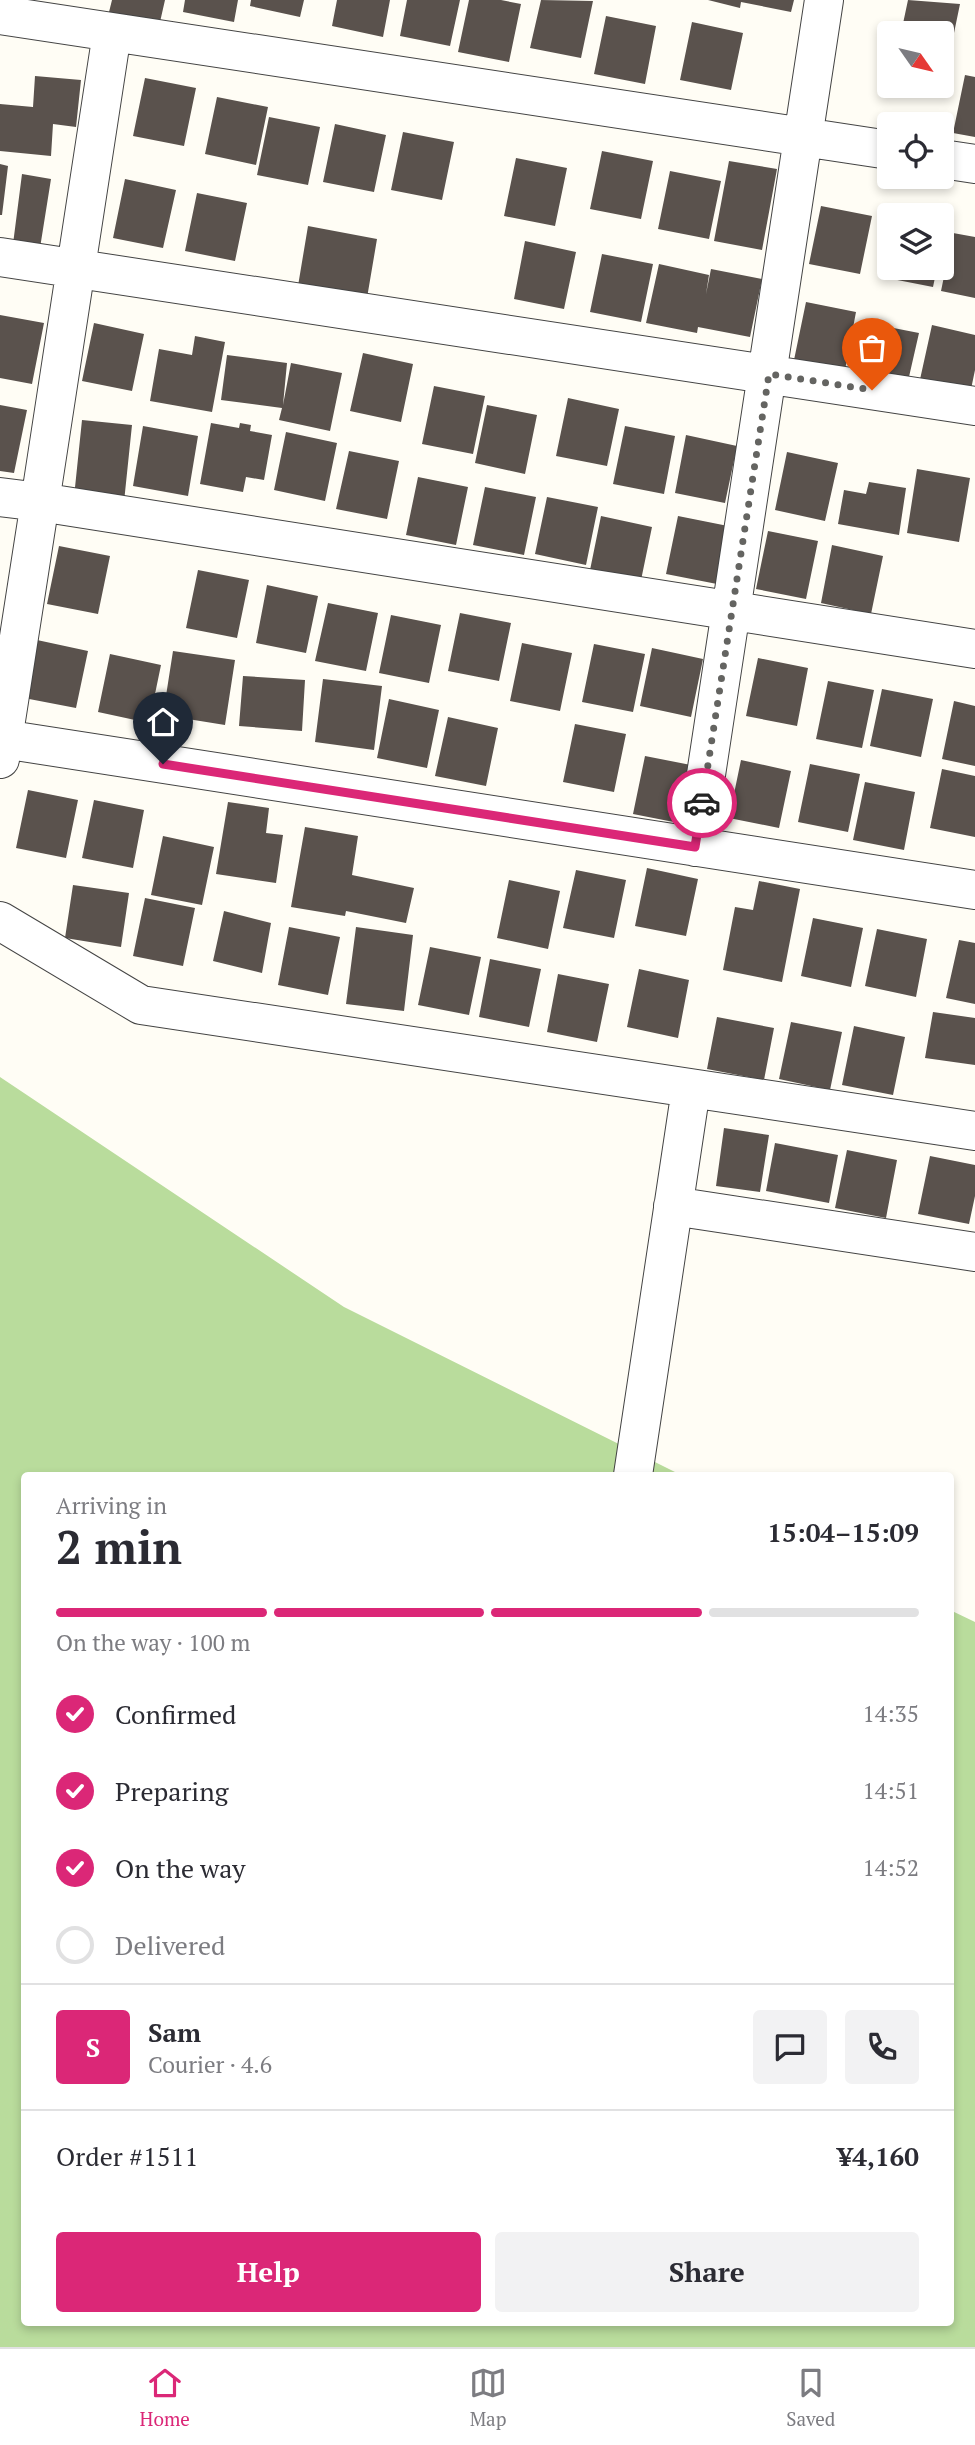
<!DOCTYPE html>
<html lang="en">
<head>
<meta charset="utf-8">
<style>
	body { margin:0; font-family:"PT Serif",serif; background:#f2f2f3; color:#2b2b33; height:100vh; display:flex; flex-direction:column; font-size:26px; white-space:nowrap }
	* { box-sizing:border-box; margin:0 }
	p { font-size:23px; color:#7c7c81 }
	.icon { flex:none; width:38px; height:38px; fill:none; stroke:currentColor; stroke-width:2; stroke-linecap:round; stroke-linejoin:round }
	.map { position:relative; flex:1; overflow:hidden }
	.drawer { position:absolute; left:21px; top:1472px; width:933px; height:854px; display:flex; flex-direction:column; background:#fff; border-radius:7px; box-shadow:0 4px 10px #0003 }
	.drawer>* { flex:none }
	.needle { width:46px; rotate:124deg }
	.fabs { position:absolute; left:877px; top:21px; display:grid; gap:14px }
	.fabs a { display:grid; place-items:center; width:77px; height:77px; border-radius:7px; background:#fff; box-shadow:0 4px 10px #0003; font-size:35px }
	.pin { position:absolute; display:grid; place-items:center; width:60px; height:60px; color:#fff; margin:-72px -30px; border-radius:50% 50% 50% 0; rotate:-45deg; box-shadow:0 0 7px #0007 }
	.pin .icon { rotate:45deg }
	.courier { position:absolute; display:grid; place-items:center; width:70px; height:70px; margin:-35px; border:5px solid #db2777; border-radius:50%; background:#fff; color:#222; box-shadow:0 2px 9px #0007 }
	.headline em { font-style:normal; font-weight:800 }
	.headline div { display:flex; flex-direction:column-reverse }
	.headline { display:flex; align-items:center; justify-content:space-between; height:119px; padding:0 35px }
	h1 { font-size:46px; font-weight:800; line-height:52px }
	.bar { display:grid; grid-template-columns:repeat(4,1fr); gap:10px 7px; align-content:center; height:84px; padding:0 35px }
	.bar i { height:9px; border-radius:5px; background:#e1e1e2 }
	.bar .selected { background:#db2777 }
	.bar p { grid-column:span 4 }
	.line { display:flex; align-items:center; gap:18px; padding:0 35px; border-top:2px solid #e1e1e2 }
	.line div { flex:1 }
	.round { display:grid; place-items:center; flex:none; width:74px; height:74px; border-radius:7px; background:#f2f2f3 }
	ol { padding:0 35px; list-style:none }
	li { display:flex; align-items:center; gap:21px; height:77px }
	li p { margin-inline-start:auto }
	li .icon { padding:7px; border-radius:50%; background:#db2777; color:#fff; stroke-width:4 }
	li:last-child { color:#7c7c81 }
	li i { width:38px; height:38px; border:4px solid #e1e1e2; border-radius:50% }
	.cta { display:flex; gap:14px; margin-top:auto; padding:14px 35px }
	.cta a { flex:1; height:80px; border-radius:7px; background:#db2777; color:#fff; font-size:28px; font-weight:800; line-height:80px; text-align:center }
	.cta a+a { background:#f2f2f3; color:#2b2b33 }
	.tabs { display:flex; justify-content:space-around; align-items:center; height:98px; border-top:2px solid #e1e1e2; background:#fff; font-size:19px; color:#7c7c81 }
	.tabs a { display:grid; justify-items:center; gap:4px }
	.tabs .selected { color:#db2777 }
	.map>svg:first-child { display:block }
</style>
</head>
<body>
<div class="map">
<svg width="975" height="2347" viewBox="0 0 975 2347">
	<rect width="100%" height="100%" fill="#fffdf5"/>
	<!-- forest -->
	<path fill="#b9dc9c" d="M 0,1077 L 344,1307 L 681,1475 L 24,1475 L 24,2322 L 950,2322 L 950,1610 L 975,1622 L 975,2347 L 0,2347 Z"/>
	<!-- building -->
	<path fill="#5a524d" d="M 112,0 L 165,0 L 160,22 L 109,12 Z
		M 185,0 L 238,0 L 234,22 L 183,12 Z
		M 251,0 L 304,0 L 300,17 L 250,6 Z
		M 337,0 L 390,0 L 383,37 L 332,26 Z
		M 407,0 L 460,0 L 450,46 L 400,36 Z
		M 469,0 L 501,0 L 521,4 L 509,62 L 458,52 Z
		M 541,0 L 593,1 L 581,58 L 530,48 Z
		M 708,0 L 794,0 L 791,12 L 741,2 L 740,8 Z
		M 908,0 L 960,4 L 948,62 L 942,61 L 942,33 L 901,33 Z
		M 606,16 L 656,26 L 645,84 L 594,74 Z
		M 692,22 L 743,33 L 731,90 L 680,80 Z
		M 965,75 L 975,77 L 975,137 L 953,133 Z
		M 35,76 L 81,80 L 76,127 L 53,124 L 51,156 L 0,151 L 0,104 L 33,107 Z
		M 145,78 L 196,88 L 184,146 L 133,136 Z
		M 217,97 L 268,107 L 256,165 L 205,154 Z
		M 269,117 L 320,127 L 308,185 L 257,175 Z
		M 335,124 L 386,135 L 374,192 L 323,182 Z
		M 403,132 L 454,142 L 442,200 L 391,190 Z
		M 602,151 L 653,161 L 641,219 L 590,209 Z
		M 516,158 L 567,168 L 555,226 L 504,216 Z
		M 729,161 L 777,169 L 762,250 L 714,241 Z
		M 0,164 L 8,166 L 2,215 L 0,215 Z
		M 670,171 L 721,181 L 709,239 L 658,229 Z
		M 22,174 L 51,179 L 40,248 L 13,244 Z
		M 125,179 L 176,190 L 163,248 L 113,238 Z
		M 197,193 L 247,203 L 235,261 L 185,251 Z
		M 821,206 L 872,216 L 860,274 L 809,264 Z
		M 308,226 L 377,239 L 367,298 L 298,286 Z
		M 953,233 L 975,237 L 975,298 L 941,291 Z
		M 525,241 L 576,252 L 564,309 L 514,299 Z
		M 888,249 L 889,268 L 937,268 L 933,287 L 882,277 Z
		M 602,254 L 653,264 L 641,322 L 590,312 Z
		M 659,264 L 709,275 L 706,294 L 711,269 L 762,279 L 750,337 L 698,327 L 697,333 L 646,323 Z
		M 806,302 L 856,312 L 845,370 L 794,360 Z
		M 0,315 L 44,323 L 32,384 L 0,378 Z
		M 94,323 L 144,334 L 132,391 L 82,381 Z
		M 868,323 L 919,333 L 906,390 L 856,380 Z
		M 932,325 L 975,335 L 975,370 L 970,394 L 919,384 Z
		M 195,336 L 225,342 L 212,412 L 150,401 L 159,349 L 192,355 Z
		M 363,353 L 413,364 L 401,422 L 350,411 Z
		M 227,355 L 287,363 L 283,405 L 291,363 L 342,373 L 330,431 L 279,420 L 282,408 L 221,400 Z
		M 434,386 L 485,396 L 473,454 L 422,444 Z
		M 568,398 L 619,409 L 607,466 L 556,456 Z
		M 0,405 L 27,410 L 14,473 L 0,471 Z
		M 487,405 L 537,415 L 525,474 L 475,463 Z
		M 82,420 L 132,425 L 124,502 L 74,497 Z
		M 211,423 L 239,428 L 240,423 L 251,425 L 250,431 L 272,435 L 264,480 L 246,477 L 243,492 L 200,484 Z
		M 143,426 L 198,436 L 188,496 L 133,486 Z
		M 625,426 L 675,436 L 664,494 L 613,484 Z
		M 286,432 L 337,443 L 325,501 L 274,490 Z
		M 686,435 L 737,446 L 725,503 L 675,493 Z
		M 349,451 L 399,461 L 387,519 L 336,509 Z
		M 787,452 L 838,463 L 825,521 L 775,510 Z
		M 917,469 L 970,478 L 959,542 L 907,533 Z
		M 418,477 L 468,487 L 456,545 L 406,535 Z
		M 869,482 L 906,488 L 899,535 L 838,524 L 844,490 L 866,494 Z
		M 485,487 L 536,497 L 524,555 L 473,545 Z
		M 547,497 L 598,507 L 586,565 L 535,554 Z
		M 601,516 L 652,527 L 640,585 L 589,575 Z
		M 678,516 L 728,526 L 717,584 L 666,574 Z
		M 768,531 L 818,541 L 806,599 L 756,589 Z
		M 832,545 L 883,556 L 871,614 L 821,603 Z
		M 59,546 L 110,556 L 98,614 L 47,604 Z
		M 198,570 L 249,580 L 237,638 L 186,628 Z
		M 267,585 L 318,596 L 306,653 L 256,643 Z
		M 328,603 L 378,613 L 366,671 L 315,661 Z
		M 460,613 L 511,623 L 499,681 L 448,671 Z
		M 391,615 L 441,625 L 429,683 L 379,673 Z
		M 37,640 L 88,651 L 76,708 L 24,698 Z
		M 522,643 L 572,653 L 560,711 L 510,701 Z
		M 594,644 L 645,654 L 633,712 L 582,702 Z
		M 652,648 L 703,659 L 691,717 L 640,706 Z
		M 173,651 L 235,660 L 225,725 L 163,715 Z
		M 110,654 L 161,665 L 149,723 L 98,712 Z
		M 758,658 L 808,668 L 797,726 L 746,716 Z
		M 243,676 L 305,680 L 302,731 L 239,726 Z
		M 323,679 L 382,686 L 374,750 L 315,742 Z
		M 828,681 L 874,690 L 862,748 L 816,739 Z
		M 882,689 L 933,699 L 921,757 L 870,746 Z
		M 389,699 L 439,710 L 427,768 L 377,758 Z
		M 954,701 L 975,706 L 975,766 L 942,759 Z
		M 448,717 L 498,728 L 486,786 L 435,776 Z
		M 575,724 L 626,734 L 614,792 L 563,782 Z
		M 645,756 L 696,766 L 684,824 L 633,814 Z
		M 741,760 L 791,771 L 779,828 L 729,818 Z
		M 810,764 L 860,774 L 848,832 L 798,822 Z
		M 942,769 L 975,776 L 975,837 L 930,828 Z
		M 865,782 L 915,792 L 904,850 L 853,840 Z
		M 28,790 L 78,800 L 66,858 L 16,848 Z
		M 94,800 L 144,810 L 133,868 L 82,858 Z
		M 228,802 L 269,808 L 266,833 L 283,835 L 276,883 L 216,874 Z
		M 305,827 L 358,836 L 352,875 L 414,888 L 406,923 L 346,911 L 345,916 L 291,907 Z
		M 163,836 L 214,847 L 202,905 L 151,895 Z
		M 647,868 L 698,879 L 686,936 L 635,926 Z
		M 576,870 L 626,880 L 614,938 L 563,928 Z
		M 509,880 L 560,891 L 548,949 L 497,938 Z
		M 759,881 L 800,889 L 782,982 L 723,970 L 735,907 L 753,910 Z
		M 73,885 L 129,893 L 121,947 L 65,938 Z
		M 145,898 L 195,908 L 183,966 L 133,956 Z
		M 224,911 L 271,923 L 262,973 L 213,961 Z
		M 813,918 L 863,928 L 851,987 L 801,976 Z
		M 289,927 L 340,937 L 328,995 L 278,985 Z
		M 356,927 L 413,935 L 404,1011 L 346,1004 Z
		M 877,929 L 927,939 L 916,997 L 865,986 Z
		M 959,940 L 975,943 L 975,1004 L 946,998 Z
		M 430,947 L 481,957 L 469,1015 L 418,1005 Z
		M 490,959 L 541,969 L 529,1027 L 479,1017 Z
		M 639,969 L 689,980 L 678,1038 L 627,1027 Z
		M 558,974 L 609,984 L 597,1042 L 547,1032 Z
		M 933,1012 L 975,1018 L 975,1065 L 925,1058 Z
		M 717,1017 L 774,1028 L 764,1080 L 707,1069 Z
		M 791,1022 L 842,1032 L 830,1090 L 779,1079 Z
		M 854,1026 L 905,1037 L 893,1095 L 842,1085 Z
		M 724,1128 L 769,1135 L 760,1192 L 716,1186 Z
		M 775,1143 L 838,1155 L 829,1203 L 766,1191 Z
		M 847,1150 L 897,1160 L 886,1218 L 835,1208 Z
		M 930,1156 L 975,1165 L 975,1196 L 969,1224 L 918,1214 Z"/>
	<g fill="none" stroke-linecap="round" stroke-linejoin="round">
		<defs>
			<path id="minor" d="M 0,15 L 889,150
				M 112,33 L 40,502 L 975,649
				M 942,159 L 975,164
				M 0,257 L 975,406
				M 0,497 L 40,502 L 0,759
				M 3,739 L 975,890
				M 695,847 L 824,0
				M 0,921 L 141,1005 L 975,1131
				M 673,1206 L 975,1252
				M 633,1475 L 691,1089"/>
		</defs>
		<!-- minor casing -->
		<use href="#minor" stroke="#444" stroke-width="40"/>
		<!-- minor -->
		<use href="#minor" stroke="#fff" stroke-width="38"/>
	</g>
	<g fill="none" stroke-linecap="round" stroke-linejoin="round">
		<!-- done -->
		<path stroke="#646461" stroke-width="7" stroke-dasharray="0 12.6" d="M 702,803 L 769,374 L 872,390"/>
		<!-- route -->
		<path stroke="#db2777" stroke-width="9" d="M 163,764 L 695,847 L 702,803"/>
	</g>
</svg>
<div class="fabs">
<a><svg class="needle" viewBox="-14 -14 28 28"><path d="M0-13l5 13h-10z" fill="#e53935"/><path d="M0 13l5-13h-10z" fill="#7c7c81"/></svg></a>
<a><svg class="icon" aria-label="locate" viewBox="0 0 24 24"><circle cx="12" cy="12" r="6"/><path d="M12 2v4M12 18v4M2 12h4M18 12h4"/></svg></a>
<a><svg class="icon" aria-label="layers" viewBox="0 0 24 24"><path d="M12 4l9 5-9 5-9-5zM3 14l9 5 9-5"/></svg></a>
</div>
<div class="pin" style="left:872px;top:390px;background:#ea580c"><svg class="icon" aria-label="bag" viewBox="0 0 24 24"><path d="M5 8h14l-1 12H6zM9 8a3 3 0 0 1 6 0"/></svg></div>
<div class="pin" style="left:163px;top:764px;background:#1f2937"><svg class="icon" aria-label="home" viewBox="0 0 24 24"><path d="M3 11l9-7 9 7M6 9v11h12V9"/></svg></div>
<div class="courier" style="left:702px;top:803px"><svg class="icon" aria-label="car" viewBox="0 0 24 24"><path d="M5 17H2v-5l4-1 3-4h7l3 4 3 1v5h-3M9 17h6M6 11h13"/><circle cx="7" cy="17" r="2"/><circle cx="17" cy="17" r="2"/></svg></div>
<section class="drawer">
<div class="headline"><div><h1>2 min</h1><p>Arriving in</p></div><em>15:04–15:09</em></div>
<div class="bar"><i class="selected"></i><i class="selected"></i><i class="selected"></i><i></i><p>On the way · 100 m</p></div>
<ol>
<li><svg class="icon" aria-label="check" viewBox="0 0 24 24"><path d="M5 12l5 5 9-10"/></svg>Confirmed<p>14:35</p></li>
<li><svg class="icon" aria-label="check" viewBox="0 0 24 24"><path d="M5 12l5 5 9-10"/></svg>Preparing<p>14:51</p></li>
<li><svg class="icon" aria-label="check" viewBox="0 0 24 24"><path d="M5 12l5 5 9-10"/></svg>On the way<p>14:52</p></li>
<li><i></i>Delivered</li>
</ol>
<div class="line" style="height:126px"><b class="round" style="background:#db2777;color:#fff">S</b><div><b>Sam</b><p>Courier · 4.6</p></div><a class="round"><svg class="icon" aria-label="chat" viewBox="0 0 24 24"><path d="M4 5h16v11H9l-5 4z"/></svg></a><a class="round"><svg class="icon" aria-label="phone" viewBox="0 0 24 24"><path d="M5 4h4l2 5-3 2q2 4 5 5l2-3 5 2v4C11 20 4 13 5 4z"/></svg></a></div>
<div class="line" style="height:91px"><div>Order #1511</div><b>¥4,160</b></div>
<div class="cta"><a>Help</a><a>Share</a></div>
</section>
</div>
<nav class="tabs">
<a class="selected"><svg class="icon" aria-label="home" viewBox="0 0 24 24"><path d="M3 11l9-7 9 7M6 9v11h12V9"/></svg>Home</a>
<a><svg class="icon" aria-label="map" viewBox="0 0 24 24"><path d="M3 6l6-2 6 2 6-2v14l-6 2-6-2-6 2zM9 4v14M15 6v14"/></svg>Map</a>
<a><svg class="icon" aria-label="saved" viewBox="0 0 24 24"><path d="M7 4h10v16l-5-4-5 4z"/></svg>Saved</a>
</nav>
</body>
</html>
